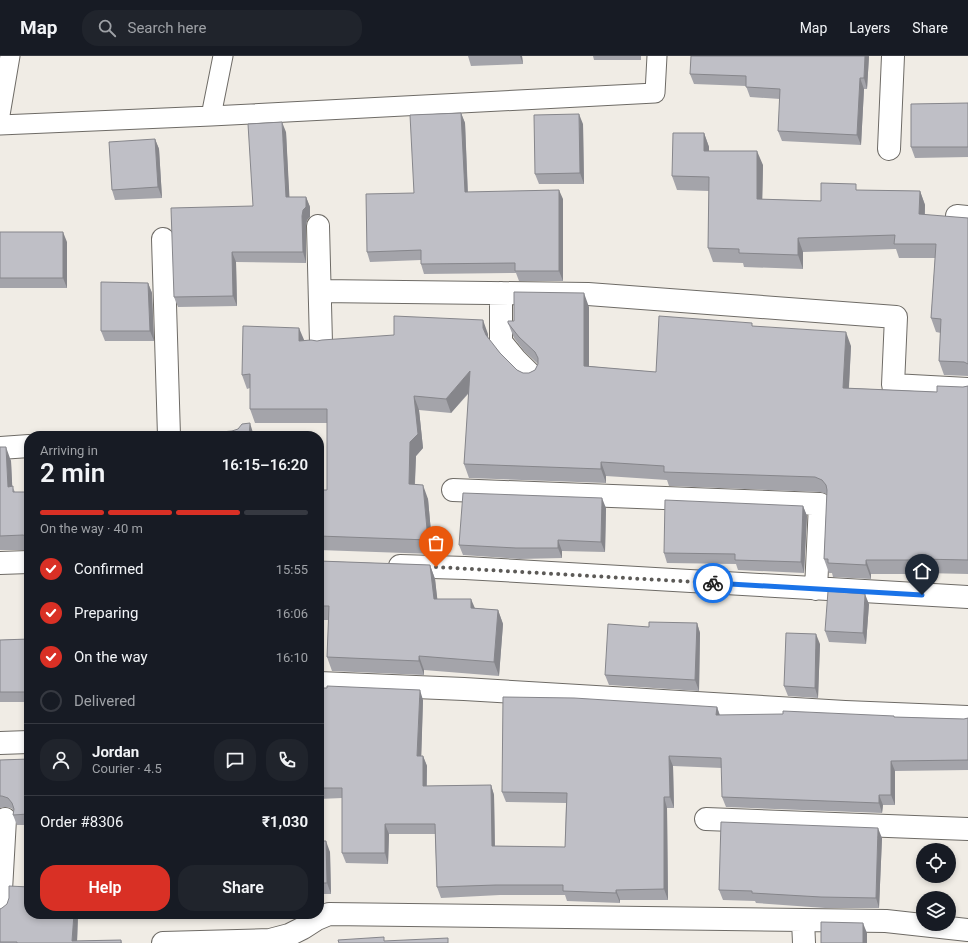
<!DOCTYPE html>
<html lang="en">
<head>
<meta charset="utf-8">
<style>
	body { margin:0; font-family:Roboto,sans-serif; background:#20242c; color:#f1f3f6; height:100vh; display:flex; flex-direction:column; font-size:15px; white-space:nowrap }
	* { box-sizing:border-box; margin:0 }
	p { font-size:13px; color:#9ea1a6 }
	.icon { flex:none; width:22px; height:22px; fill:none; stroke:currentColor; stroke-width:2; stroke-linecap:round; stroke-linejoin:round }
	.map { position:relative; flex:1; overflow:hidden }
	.details { position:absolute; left:24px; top:375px; width:300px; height:488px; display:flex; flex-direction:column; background:#171b24; border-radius:16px; box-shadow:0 2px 6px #0003 }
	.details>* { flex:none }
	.controls { position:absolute; left:916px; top:787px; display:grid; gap:8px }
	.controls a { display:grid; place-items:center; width:40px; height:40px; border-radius:50%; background:#171b24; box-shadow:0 2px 6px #0003; font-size:20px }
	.pin { position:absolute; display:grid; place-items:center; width:34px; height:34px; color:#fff; margin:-41px -17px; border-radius:50% 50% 50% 0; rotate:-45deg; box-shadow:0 0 4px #0007 }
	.pin .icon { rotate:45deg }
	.courier { position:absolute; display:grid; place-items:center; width:40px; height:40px; margin:-20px; border:3px solid #1a73e8; border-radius:50%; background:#fff; color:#222; box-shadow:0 1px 5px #0007 }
	.overview em { font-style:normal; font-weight:600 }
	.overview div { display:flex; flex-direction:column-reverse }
	.overview { display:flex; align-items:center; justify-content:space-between; height:68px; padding:0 16px }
	h1 { font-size:26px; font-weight:600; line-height:30px }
	.bar { display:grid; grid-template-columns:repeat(4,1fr); gap:6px 4px; align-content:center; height:48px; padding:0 16px }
	.bar i { height:5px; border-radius:3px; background:#363941 }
	.bar .active { background:#d93025 }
	.bar p { grid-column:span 4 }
	.line { display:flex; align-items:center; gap:10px; padding:0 16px; border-top:1px solid #363941 }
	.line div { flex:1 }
	.round { display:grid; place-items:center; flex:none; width:42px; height:42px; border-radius:16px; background:#20242c }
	ol { padding:0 16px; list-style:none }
	li { display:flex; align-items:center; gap:12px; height:44px }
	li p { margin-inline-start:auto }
	li .icon { padding:4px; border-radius:50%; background:#d93025; color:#fff; stroke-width:4 }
	li:last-child { color:#9ea1a6 }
	li i { width:22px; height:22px; border:2px solid #363941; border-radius:50% }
	.button { display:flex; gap:8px; margin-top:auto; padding:8px 16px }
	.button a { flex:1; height:46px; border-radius:16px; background:#d93025; color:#fff; font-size:16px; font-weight:600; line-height:46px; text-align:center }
	.button a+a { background:#20242c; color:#f1f3f6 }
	header { display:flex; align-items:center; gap:24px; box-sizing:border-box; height:56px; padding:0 20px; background:#171b24; border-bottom:1px solid #363941 }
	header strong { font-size:19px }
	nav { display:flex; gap:22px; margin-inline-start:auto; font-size:14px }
	.search { width:280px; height:36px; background:#20242c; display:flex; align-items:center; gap:10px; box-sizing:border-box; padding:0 14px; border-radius:16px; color:#9ea1a6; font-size:15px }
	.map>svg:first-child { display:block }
</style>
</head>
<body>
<header>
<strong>Map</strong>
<div class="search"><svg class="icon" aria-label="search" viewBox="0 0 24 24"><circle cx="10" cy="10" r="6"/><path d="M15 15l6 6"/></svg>Search here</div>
<nav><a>Map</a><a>Layers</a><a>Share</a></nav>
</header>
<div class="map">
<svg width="968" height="887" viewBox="0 0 968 887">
	<rect width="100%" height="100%" fill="#f0ece5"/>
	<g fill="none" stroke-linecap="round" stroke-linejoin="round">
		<defs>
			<path id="service" d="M 0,59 L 10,0
				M 211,60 L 223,0
				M 0,69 L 211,60 L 655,37 L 657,0"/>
			<path id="minor" d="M 889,93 L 893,0
				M 957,160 L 968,161
				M 318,170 L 321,287
				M 163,183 L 169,380
				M 320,235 L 588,238 L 896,261 L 893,329 L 968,333
				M 501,237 L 501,286 L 515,303 L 531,319
				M 0,392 L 29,390
				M 453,434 L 820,448 L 816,533
				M 0,507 L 29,506
				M 400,510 L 465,512 L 968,541
				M 319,627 L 464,633 L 845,656 L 968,661
				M 0,687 L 29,686
				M 706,763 L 968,773
				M 0,852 L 5,763
				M 803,864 L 804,887
				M 163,887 L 270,884 L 289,879 L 303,872 L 317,863 L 329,858 L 886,865 L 968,874"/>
		</defs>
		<!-- service casing -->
		<use href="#service" stroke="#6e6b66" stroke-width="21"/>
		<!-- minor casing -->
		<use href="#minor" stroke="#6e6b66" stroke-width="24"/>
		<!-- service -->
		<use href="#service" stroke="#fff" stroke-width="19"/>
		<!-- minor -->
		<use href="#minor" stroke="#fff" stroke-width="22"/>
	</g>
	<!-- wall -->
	<path fill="#a4a4aa" d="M 468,0 L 522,0 L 523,8 L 471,10 Z
		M 593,0 L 641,0 L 641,4 L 594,4 Z
		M 869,0 L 867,33 L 864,33 L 861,89 L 782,85 L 778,75 L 780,43 L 750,41 L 746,30 L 694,28 L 690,18 Z
		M 968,47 L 968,101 L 915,102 L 911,91 Z
		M 461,57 L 465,67 L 468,136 L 563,143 L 563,225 L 519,225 L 516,217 L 424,218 L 421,208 L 421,204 L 370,206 L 367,196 L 414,137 Z
		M 583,68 L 584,128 L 539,128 L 535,118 Z
		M 286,76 L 289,141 L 306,141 L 310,151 L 310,161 L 307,164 L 306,170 L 306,207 L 236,206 L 237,250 L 178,251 L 174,241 L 253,150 Z
		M 704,77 L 709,91 L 709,95 L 763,109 L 762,143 L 821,145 L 858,134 L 920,135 L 925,149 L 925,159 L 968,162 L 968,320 L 944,319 L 939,305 L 941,277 L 936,276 L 931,262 L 935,202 L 899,202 L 896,193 L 803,196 L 803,213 L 744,211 L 743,207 L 713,206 L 708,192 L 709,135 L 677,134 L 672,120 Z
		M 155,83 L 159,93 L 162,142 L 115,144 L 112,134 Z
		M 0,176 L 67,186 L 67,232 L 0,232 Z
		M 148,227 L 152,237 L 154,285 L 105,285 L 101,275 Z
		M 589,251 L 589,310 L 608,312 L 656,316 L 754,270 L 851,290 L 849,332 L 937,336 L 968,330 L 968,518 L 924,517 L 924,518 L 871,518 L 871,523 L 833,521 L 832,517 L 829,517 L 824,503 L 827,438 L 820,436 L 669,430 L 667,424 L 606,420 L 606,427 L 469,422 L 464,408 L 469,337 L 451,357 L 419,354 L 423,392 L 416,400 L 415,428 L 428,443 L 433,498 L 319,494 L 319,434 L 327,434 L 327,367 L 255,367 L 250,353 L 250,332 L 247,333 L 242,319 L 304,285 L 317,285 L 488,278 L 488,283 L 500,297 L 517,314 L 523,317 L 529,317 L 535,314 L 538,308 L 524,295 L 514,282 L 508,267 L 514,265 Z
		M 0,391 L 11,405 L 12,430 L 15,436 L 29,436 L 29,494 L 0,494 Z
		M 803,450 L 807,460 L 804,517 L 738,514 L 736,508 L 667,507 L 664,497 Z
		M 606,452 L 605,496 L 562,495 L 562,502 L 520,503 L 463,499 L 459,489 Z
		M 319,505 L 430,509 L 435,523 L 437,543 L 475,552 L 498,554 L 503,568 L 499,620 L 424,614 L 424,619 L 332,615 L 327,601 L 329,564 L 319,564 Z
		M 869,548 L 866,588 L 829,586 L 825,575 Z
		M 697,567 L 700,577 L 699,635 L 609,629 L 605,619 L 649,571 Z
		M 29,583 L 29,646 L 0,646 L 0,584 Z
		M 820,588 L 818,642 L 788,640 L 784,630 Z
		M 319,632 L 423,644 L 421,700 L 423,700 L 427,710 L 427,730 L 491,729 L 494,739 L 495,790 L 565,791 L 566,747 L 506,746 L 502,736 L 717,651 L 720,659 L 895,661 L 964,663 L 968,662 L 968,714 L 895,715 L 895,749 L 883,749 L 882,757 L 726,751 L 722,741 L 722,712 L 673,710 L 674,752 L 667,752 L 668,844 L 620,844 L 620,847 L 567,845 L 565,839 L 500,839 L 441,842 L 437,831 L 435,778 L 389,778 L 388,808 L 346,807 L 342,797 L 342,742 L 319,743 Z
		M 29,703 L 28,769 L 17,769 L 13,759 L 14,755 L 11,752 L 5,751 L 0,752 L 0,704 Z
		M 882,782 L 879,852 L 825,852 L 756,847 L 755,845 L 723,844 L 719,834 Z
		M 319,785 L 330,796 L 331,838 L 319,838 Z
		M 0,853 L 78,858 L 77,885 L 121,884 L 122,887 L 0,887 Z"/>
	<!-- shaded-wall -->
	<path fill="#86868b" d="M 520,0 L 522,0 L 523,8 Z
		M 865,0 L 869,0 L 867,33 L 864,22 Z
		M 860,22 L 864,33 L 861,89 L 857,79 Z
		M 461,57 L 465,67 L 468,146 L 465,136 Z
		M 579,58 L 583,68 L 584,128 L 580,117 Z
		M 282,66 L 286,76 L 290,151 L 286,141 Z
		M 704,77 L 709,91 L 709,109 L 704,95 Z
		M 155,83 L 159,93 L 162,142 L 158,131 Z
		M 757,95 L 763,109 L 762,157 L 757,143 Z
		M 559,134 L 563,143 L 563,225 L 559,215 Z
		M 920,135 L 925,149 L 924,173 L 919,158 Z
		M 306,141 L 310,151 L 310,161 L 307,164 L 306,170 L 306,207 L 303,196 L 302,160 Z
		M 63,176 L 67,186 L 67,232 L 63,222 Z
		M 798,182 L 803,196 L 803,213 L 798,199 Z
		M 232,196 L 236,206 L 237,250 L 233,240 Z
		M 148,227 L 152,237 L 154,285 L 150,275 Z
		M 584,237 L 589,251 L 589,324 L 584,310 Z
		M 483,264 L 488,278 L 488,286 L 483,272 Z
		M 299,272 L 305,286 L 299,285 Z
		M 846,276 L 851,290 L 848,346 L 843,332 Z
		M 470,315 L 475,329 L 451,357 L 446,343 Z
		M 414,340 L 419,354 L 423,392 L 416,400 L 414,442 L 409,428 L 410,386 Z
		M 250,367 L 254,380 L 249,380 Z
		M 6,391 L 11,405 L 13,445 L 8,431 Z
		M 601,406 L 606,420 L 606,427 L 601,413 Z
		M 423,429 L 428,443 L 433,498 L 428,484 Z
		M 602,442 L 606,452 L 605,496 L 601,486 Z
		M 803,450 L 807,460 L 804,517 L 801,506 Z
		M 558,484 L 562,495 L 562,502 L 558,492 Z
		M 866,504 L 871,518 L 871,523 L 866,509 Z
		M 430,509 L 435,523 L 439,557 L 434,543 Z
		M 865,538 L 869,548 L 866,588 L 863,577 Z
		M 471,543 L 477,557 L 471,552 Z
		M 498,554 L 503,568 L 499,620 L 494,606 Z
		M 697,567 L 700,577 L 699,635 L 695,624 Z
		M 816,578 L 820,588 L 818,642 L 815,632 Z
		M 419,600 L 424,614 L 424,619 L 419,605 Z
		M 420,634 L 423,644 L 421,710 L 417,700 Z
		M 717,651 L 720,661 L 716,659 Z
		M 423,700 L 427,710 L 426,740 L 423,730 Z
		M 669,700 L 673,710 L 674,752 L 670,741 Z
		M 891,705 L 895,715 L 895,749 L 891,739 Z
		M 491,729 L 494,739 L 495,801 L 492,790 Z
		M 879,739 L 883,749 L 882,757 L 879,747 Z
		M 664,741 L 667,752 L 668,844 L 664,833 Z
		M 385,768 L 389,778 L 388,808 L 385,797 Z
		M 878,772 L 882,782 L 879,852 L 876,842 Z
		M 326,785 L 330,796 L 331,838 L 327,827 Z
		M 616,834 L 620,844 L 620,847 L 616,837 Z
		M 74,858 L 78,858 L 77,887 L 72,885 Z
		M 863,867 L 867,877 L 867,887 L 863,887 Z"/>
	<!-- building -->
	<path fill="#bfbfc6" stroke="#86868b" d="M 691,0 L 865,0 L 864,22 L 860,22 L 857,79 L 778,75 L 780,33 L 746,31 L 746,20 L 690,18 Z
		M 968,47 L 968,91 L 911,91 L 911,48 Z
		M 461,57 L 465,136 L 559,134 L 559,215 L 515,215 L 515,207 L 421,208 L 421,194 L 367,196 L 366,138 L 414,137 L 410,59 Z
		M 579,58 L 580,117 L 535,118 L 534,59 Z
		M 282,66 L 286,141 L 306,141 L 306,151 L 303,154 L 302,160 L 303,196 L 232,196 L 233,240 L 174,241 L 171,152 L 253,150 L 248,68 Z
		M 673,77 L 704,77 L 704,95 L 757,95 L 757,143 L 821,145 L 821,127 L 856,128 L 856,134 L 920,135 L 919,158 L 968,162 L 968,308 L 964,306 L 939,305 L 941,263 L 931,262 L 936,188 L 894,188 L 895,179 L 798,182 L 798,199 L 739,197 L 739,193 L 708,192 L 709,121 L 672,120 Z
		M 155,83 L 158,131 L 112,134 L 109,86 Z
		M 0,176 L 63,176 L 63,222 L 0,222 Z
		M 101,226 L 148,227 L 150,275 L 101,275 Z
		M 514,236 L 584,237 L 584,310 L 656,316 L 659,260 L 752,267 L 752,270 L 846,276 L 843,332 L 937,336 L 937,330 L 963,331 L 968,330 L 968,504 L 919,503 L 919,504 L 866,504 L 866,509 L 828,507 L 828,503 L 824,503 L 827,434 L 826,429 L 822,424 L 815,421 L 664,416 L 664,410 L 601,406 L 601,413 L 464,408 L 470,315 L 446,343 L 414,340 L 418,378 L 410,386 L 409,428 L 423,429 L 428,484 L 319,480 L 319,434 L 327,434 L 327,353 L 250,353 L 250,318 L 242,319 L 243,270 L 299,272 L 299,285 L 311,284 L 317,285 L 322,284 L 394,279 L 394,260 L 483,264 L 483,272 L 486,279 L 500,297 L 517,314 L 523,317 L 529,317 L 535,314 L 538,308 L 538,302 L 535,296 L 519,281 L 508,267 L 508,265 L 514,265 Z
		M 250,367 L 249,380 L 146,380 L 173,379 L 191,376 L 193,377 L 199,378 L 232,375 L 238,373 L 242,368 Z
		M 0,391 L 6,391 L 8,431 L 13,430 L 13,436 L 29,436 L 29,481 L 23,479 L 0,480 Z
		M 463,437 L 602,442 L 601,486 L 558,484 L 558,492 L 516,492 L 459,489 Z
		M 665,444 L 803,450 L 801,506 L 735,504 L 735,498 L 664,497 Z
		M 319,505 L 430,509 L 434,543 L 471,543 L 471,552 L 498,554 L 494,606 L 419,600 L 419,605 L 327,601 L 329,550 L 319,550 Z
		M 828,535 L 865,538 L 863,577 L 825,575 Z
		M 649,566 L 697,567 L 695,624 L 605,619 L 608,568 L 649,571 Z
		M 786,577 L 816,578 L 815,632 L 784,630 Z
		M 29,583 L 29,636 L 0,636 L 0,584 Z
		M 327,630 L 420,634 L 417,700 L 423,700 L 423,730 L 491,729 L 492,790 L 565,791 L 567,737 L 502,736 L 503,641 L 574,642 L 717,651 L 716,659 L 783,658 L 783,655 L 894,660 L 894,661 L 964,663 L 968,662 L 968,704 L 891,705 L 891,739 L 879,739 L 879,747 L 722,741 L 721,702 L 669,700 L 670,741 L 664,741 L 664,833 L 616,834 L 616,837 L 563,835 L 563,829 L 496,829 L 437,831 L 435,768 L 385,768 L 385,797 L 342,797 L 342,732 L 319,732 L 319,632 L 327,632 Z
		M 29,703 L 29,825 L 28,758 L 13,759 L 14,753 L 12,747 L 8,742 L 2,740 L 0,740 L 0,704 Z
		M 721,766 L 878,772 L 876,842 L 821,841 L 752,837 L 752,835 L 719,834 Z
		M 319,785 L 326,785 L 327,827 L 319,827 Z
		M 9,830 L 29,831 L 29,858 L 74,858 L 72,885 L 121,884 L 121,887 L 17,887 L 17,886 L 0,886 L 0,853 L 2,852 L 7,848 L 9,842 Z
		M 821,866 L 863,867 L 863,887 L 821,887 Z
		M 384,881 L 384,885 L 448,882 L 448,887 L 339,887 L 338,884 Z"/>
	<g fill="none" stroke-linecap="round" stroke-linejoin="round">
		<!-- done -->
		<path stroke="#5c5a57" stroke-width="4" stroke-dasharray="0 7.2" d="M 436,511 L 713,527"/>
		<!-- route -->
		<path stroke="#1a73e8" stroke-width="5" d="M 713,527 L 922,539"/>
	</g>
</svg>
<div class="controls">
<a><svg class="icon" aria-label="locate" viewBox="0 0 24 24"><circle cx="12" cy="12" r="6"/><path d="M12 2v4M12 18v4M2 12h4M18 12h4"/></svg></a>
<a><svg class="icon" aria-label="layers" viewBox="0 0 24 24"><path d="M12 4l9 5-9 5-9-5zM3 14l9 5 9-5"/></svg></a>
</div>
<div class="pin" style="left:436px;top:511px;background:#ea580c"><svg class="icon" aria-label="bag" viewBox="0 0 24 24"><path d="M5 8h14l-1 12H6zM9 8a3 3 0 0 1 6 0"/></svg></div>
<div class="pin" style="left:922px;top:539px;background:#1f2937"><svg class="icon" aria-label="home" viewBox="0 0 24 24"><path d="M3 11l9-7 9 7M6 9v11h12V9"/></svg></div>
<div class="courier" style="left:713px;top:527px"><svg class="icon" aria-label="bike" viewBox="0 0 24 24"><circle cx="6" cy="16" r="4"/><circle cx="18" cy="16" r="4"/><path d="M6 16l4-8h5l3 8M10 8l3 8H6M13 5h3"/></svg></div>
<section class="details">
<div class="overview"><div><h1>2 min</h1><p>Arriving in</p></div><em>16:15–16:20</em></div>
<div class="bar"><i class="active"></i><i class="active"></i><i class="active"></i><i></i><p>On the way · 40 m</p></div>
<ol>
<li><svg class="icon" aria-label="check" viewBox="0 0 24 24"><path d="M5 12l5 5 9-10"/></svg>Confirmed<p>15:55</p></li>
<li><svg class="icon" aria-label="check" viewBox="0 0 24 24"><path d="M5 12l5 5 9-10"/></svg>Preparing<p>16:06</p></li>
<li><svg class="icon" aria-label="check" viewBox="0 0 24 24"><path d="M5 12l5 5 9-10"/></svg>On the way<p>16:10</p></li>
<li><i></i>Delivered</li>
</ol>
<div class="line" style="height:72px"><a class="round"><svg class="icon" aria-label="person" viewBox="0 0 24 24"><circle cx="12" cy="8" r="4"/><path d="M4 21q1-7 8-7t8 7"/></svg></a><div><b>Jordan</b><p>Courier · 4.5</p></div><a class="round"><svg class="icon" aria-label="chat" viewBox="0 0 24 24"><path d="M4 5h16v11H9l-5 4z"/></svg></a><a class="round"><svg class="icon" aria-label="phone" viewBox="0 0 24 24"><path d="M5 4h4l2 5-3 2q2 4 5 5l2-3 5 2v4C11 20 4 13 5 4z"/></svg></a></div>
<div class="line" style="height:52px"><div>Order #8306</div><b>₹1,030</b></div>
<div class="button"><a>Help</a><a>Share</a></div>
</section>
</div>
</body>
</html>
